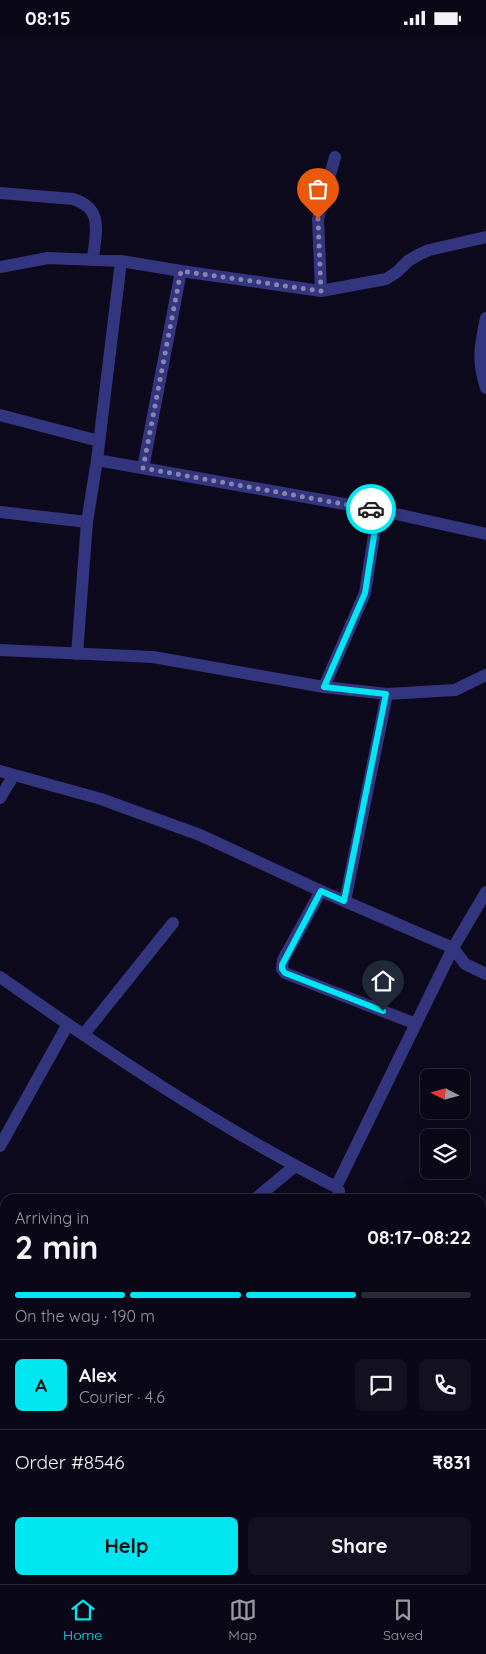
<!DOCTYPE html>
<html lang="en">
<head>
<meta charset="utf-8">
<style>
	body { margin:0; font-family:Quicksand,sans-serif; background:#13111f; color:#f1f3f6; height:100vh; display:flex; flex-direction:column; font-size:19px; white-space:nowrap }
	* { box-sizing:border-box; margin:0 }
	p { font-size:16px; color:#999aa1 }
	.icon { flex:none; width:28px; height:28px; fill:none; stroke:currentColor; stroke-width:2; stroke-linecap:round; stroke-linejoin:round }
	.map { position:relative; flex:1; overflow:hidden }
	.details { position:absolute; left:0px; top:1159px; width:486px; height:391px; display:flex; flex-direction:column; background:#0a0816; border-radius:15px 15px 0 0; box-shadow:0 5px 20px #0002,0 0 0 1px #2a2935 }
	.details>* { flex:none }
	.needle { width:32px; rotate:276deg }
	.tools { position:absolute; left:420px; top:1034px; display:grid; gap:10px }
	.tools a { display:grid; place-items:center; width:50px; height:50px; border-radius:8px; background:#0a0816; box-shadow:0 5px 20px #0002,0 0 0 1px #2a2935; font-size:25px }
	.pin { position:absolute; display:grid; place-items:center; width:42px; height:42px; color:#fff; margin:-51px -21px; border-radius:50% 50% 50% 0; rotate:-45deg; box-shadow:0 0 5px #0007 }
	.pin .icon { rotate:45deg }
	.courier { position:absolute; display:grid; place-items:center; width:50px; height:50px; margin:-25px; border:4px solid #00e7f1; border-radius:50%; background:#fff; color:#222; box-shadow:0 1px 6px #0007 }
	.headline em { font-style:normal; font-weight:700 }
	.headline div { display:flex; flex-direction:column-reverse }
	.headline { display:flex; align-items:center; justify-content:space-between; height:85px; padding:0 15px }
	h1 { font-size:32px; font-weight:700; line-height:38px }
	.bar { display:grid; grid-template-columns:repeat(4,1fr); gap:8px 5px; align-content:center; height:60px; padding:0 15px }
	.bar i { height:6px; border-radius:4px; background:#2a2935 }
	.bar .on { background:#00e7f1 }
	.bar p { grid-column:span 4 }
	.line { display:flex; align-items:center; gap:12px; padding:0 15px; border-top:1px solid #2a2935 }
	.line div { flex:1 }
	.round { display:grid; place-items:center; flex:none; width:52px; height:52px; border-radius:8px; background:#13111f }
	.action { display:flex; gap:10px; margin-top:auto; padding:10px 15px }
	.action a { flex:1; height:58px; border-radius:8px; background:#00e7f1; color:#111; font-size:20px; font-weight:700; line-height:58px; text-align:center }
	.action a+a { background:#13111f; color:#f1f3f6 }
	.status { display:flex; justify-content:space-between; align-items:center; height:35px; padding:0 25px; background:#0a0816; direction:ltr }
	.status svg { height:14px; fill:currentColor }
	.menu { display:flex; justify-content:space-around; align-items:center; height:70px; border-top:1px solid #2a2935; background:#0a0816; font-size:14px; color:#999aa1 }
	.menu a { display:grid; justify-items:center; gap:2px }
	.menu .on { color:#00e7f1 }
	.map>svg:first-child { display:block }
</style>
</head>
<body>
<div class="status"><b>08:15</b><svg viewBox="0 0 49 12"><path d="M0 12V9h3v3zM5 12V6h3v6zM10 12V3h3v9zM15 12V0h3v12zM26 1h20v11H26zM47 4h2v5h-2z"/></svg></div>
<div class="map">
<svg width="486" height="1549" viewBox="0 0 486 1549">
	<rect width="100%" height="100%" fill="#0d0a1d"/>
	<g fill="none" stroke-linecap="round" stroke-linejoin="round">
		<!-- street -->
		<path stroke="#33357e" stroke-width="12" d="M 0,158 L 73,164 C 105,174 95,198 93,225
			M 0,232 L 48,223 L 121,226 L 181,236 L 321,256 L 386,244 L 397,237 L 408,226 L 418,220 L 429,215 L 486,202
			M 321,256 L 318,184 L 335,122
			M 486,283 C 480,311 477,326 486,353
			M 0,380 L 99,406
			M 97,425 L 378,475 L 486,499
			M 143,433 L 181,236
			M 0,477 L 87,487
			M 0,615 L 153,622 L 324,652 L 387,659 L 455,655 L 486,640
			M 77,619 L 87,487 L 97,425 L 121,226
			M 324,652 L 365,558 L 378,475
			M 0,736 L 101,764 L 200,800 L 321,856 L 453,913 L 465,929 L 486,939
			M 0,763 L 14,740
			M 321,856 L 283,925 L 282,934 L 285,938 L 416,989
			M 345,866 L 387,659
			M 0,942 C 108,1018 218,1092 336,1152 L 339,1156 L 338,1164
			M 84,999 L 173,888
			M 0,1111 L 68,989
			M 336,1152 L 453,913 L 486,857
			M 255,1164 L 295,1131
			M 481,1385 L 486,1386
			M 0,1413 L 5,1407
			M 481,1526 L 486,1516
			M 54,1549 L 56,1545
			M 470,1549 L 472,1545"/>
	</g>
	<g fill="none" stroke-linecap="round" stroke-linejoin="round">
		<!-- done -->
		<path stroke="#8784b0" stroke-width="5" stroke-dasharray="0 9" d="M 318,184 L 321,256 L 181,236 L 143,433 L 371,474"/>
		<!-- route -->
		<path stroke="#00e7f1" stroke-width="6" d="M 371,474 L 378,475 L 365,558 L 324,652 L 386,659 L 344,866 L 321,856 L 282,930 L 282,934 L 285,938 L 383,976"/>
	</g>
</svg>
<div class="tools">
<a><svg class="needle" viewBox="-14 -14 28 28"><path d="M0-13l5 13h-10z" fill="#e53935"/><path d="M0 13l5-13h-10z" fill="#999aa1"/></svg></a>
<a><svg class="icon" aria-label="layers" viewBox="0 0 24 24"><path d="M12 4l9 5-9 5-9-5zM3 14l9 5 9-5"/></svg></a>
</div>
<div class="pin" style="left:318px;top:184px;background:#ea580c"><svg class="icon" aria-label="bag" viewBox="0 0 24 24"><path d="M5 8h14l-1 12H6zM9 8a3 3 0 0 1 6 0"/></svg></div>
<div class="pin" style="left:383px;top:976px;background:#1f2937"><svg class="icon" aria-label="home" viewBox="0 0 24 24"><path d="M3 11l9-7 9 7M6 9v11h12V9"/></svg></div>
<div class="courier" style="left:371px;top:474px"><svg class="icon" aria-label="car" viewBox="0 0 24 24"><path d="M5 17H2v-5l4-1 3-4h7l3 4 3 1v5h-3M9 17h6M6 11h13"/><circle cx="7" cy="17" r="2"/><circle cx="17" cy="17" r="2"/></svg></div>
<section class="details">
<div class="headline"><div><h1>2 min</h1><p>Arriving in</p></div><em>08:17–08:22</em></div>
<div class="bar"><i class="on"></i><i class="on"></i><i class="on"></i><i></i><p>On the way · 190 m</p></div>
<div class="line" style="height:90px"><b class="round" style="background:#00e7f1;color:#111">A</b><div><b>Alex</b><p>Courier · 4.6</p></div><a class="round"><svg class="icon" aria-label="chat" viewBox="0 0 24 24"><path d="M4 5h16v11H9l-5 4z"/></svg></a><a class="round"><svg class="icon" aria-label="phone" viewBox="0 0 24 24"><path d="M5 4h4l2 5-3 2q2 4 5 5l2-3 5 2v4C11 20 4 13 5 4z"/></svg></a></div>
<div class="line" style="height:65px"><div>Order #8546</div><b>₹831</b></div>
<div class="action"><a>Help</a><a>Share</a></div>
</section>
</div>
<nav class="menu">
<a class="on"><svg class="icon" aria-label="home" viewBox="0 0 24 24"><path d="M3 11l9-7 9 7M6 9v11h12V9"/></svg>Home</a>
<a><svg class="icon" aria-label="map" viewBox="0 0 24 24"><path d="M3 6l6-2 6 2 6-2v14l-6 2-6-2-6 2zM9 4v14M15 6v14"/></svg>Map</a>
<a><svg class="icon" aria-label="saved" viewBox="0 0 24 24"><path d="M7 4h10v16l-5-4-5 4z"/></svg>Saved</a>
</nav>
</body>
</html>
